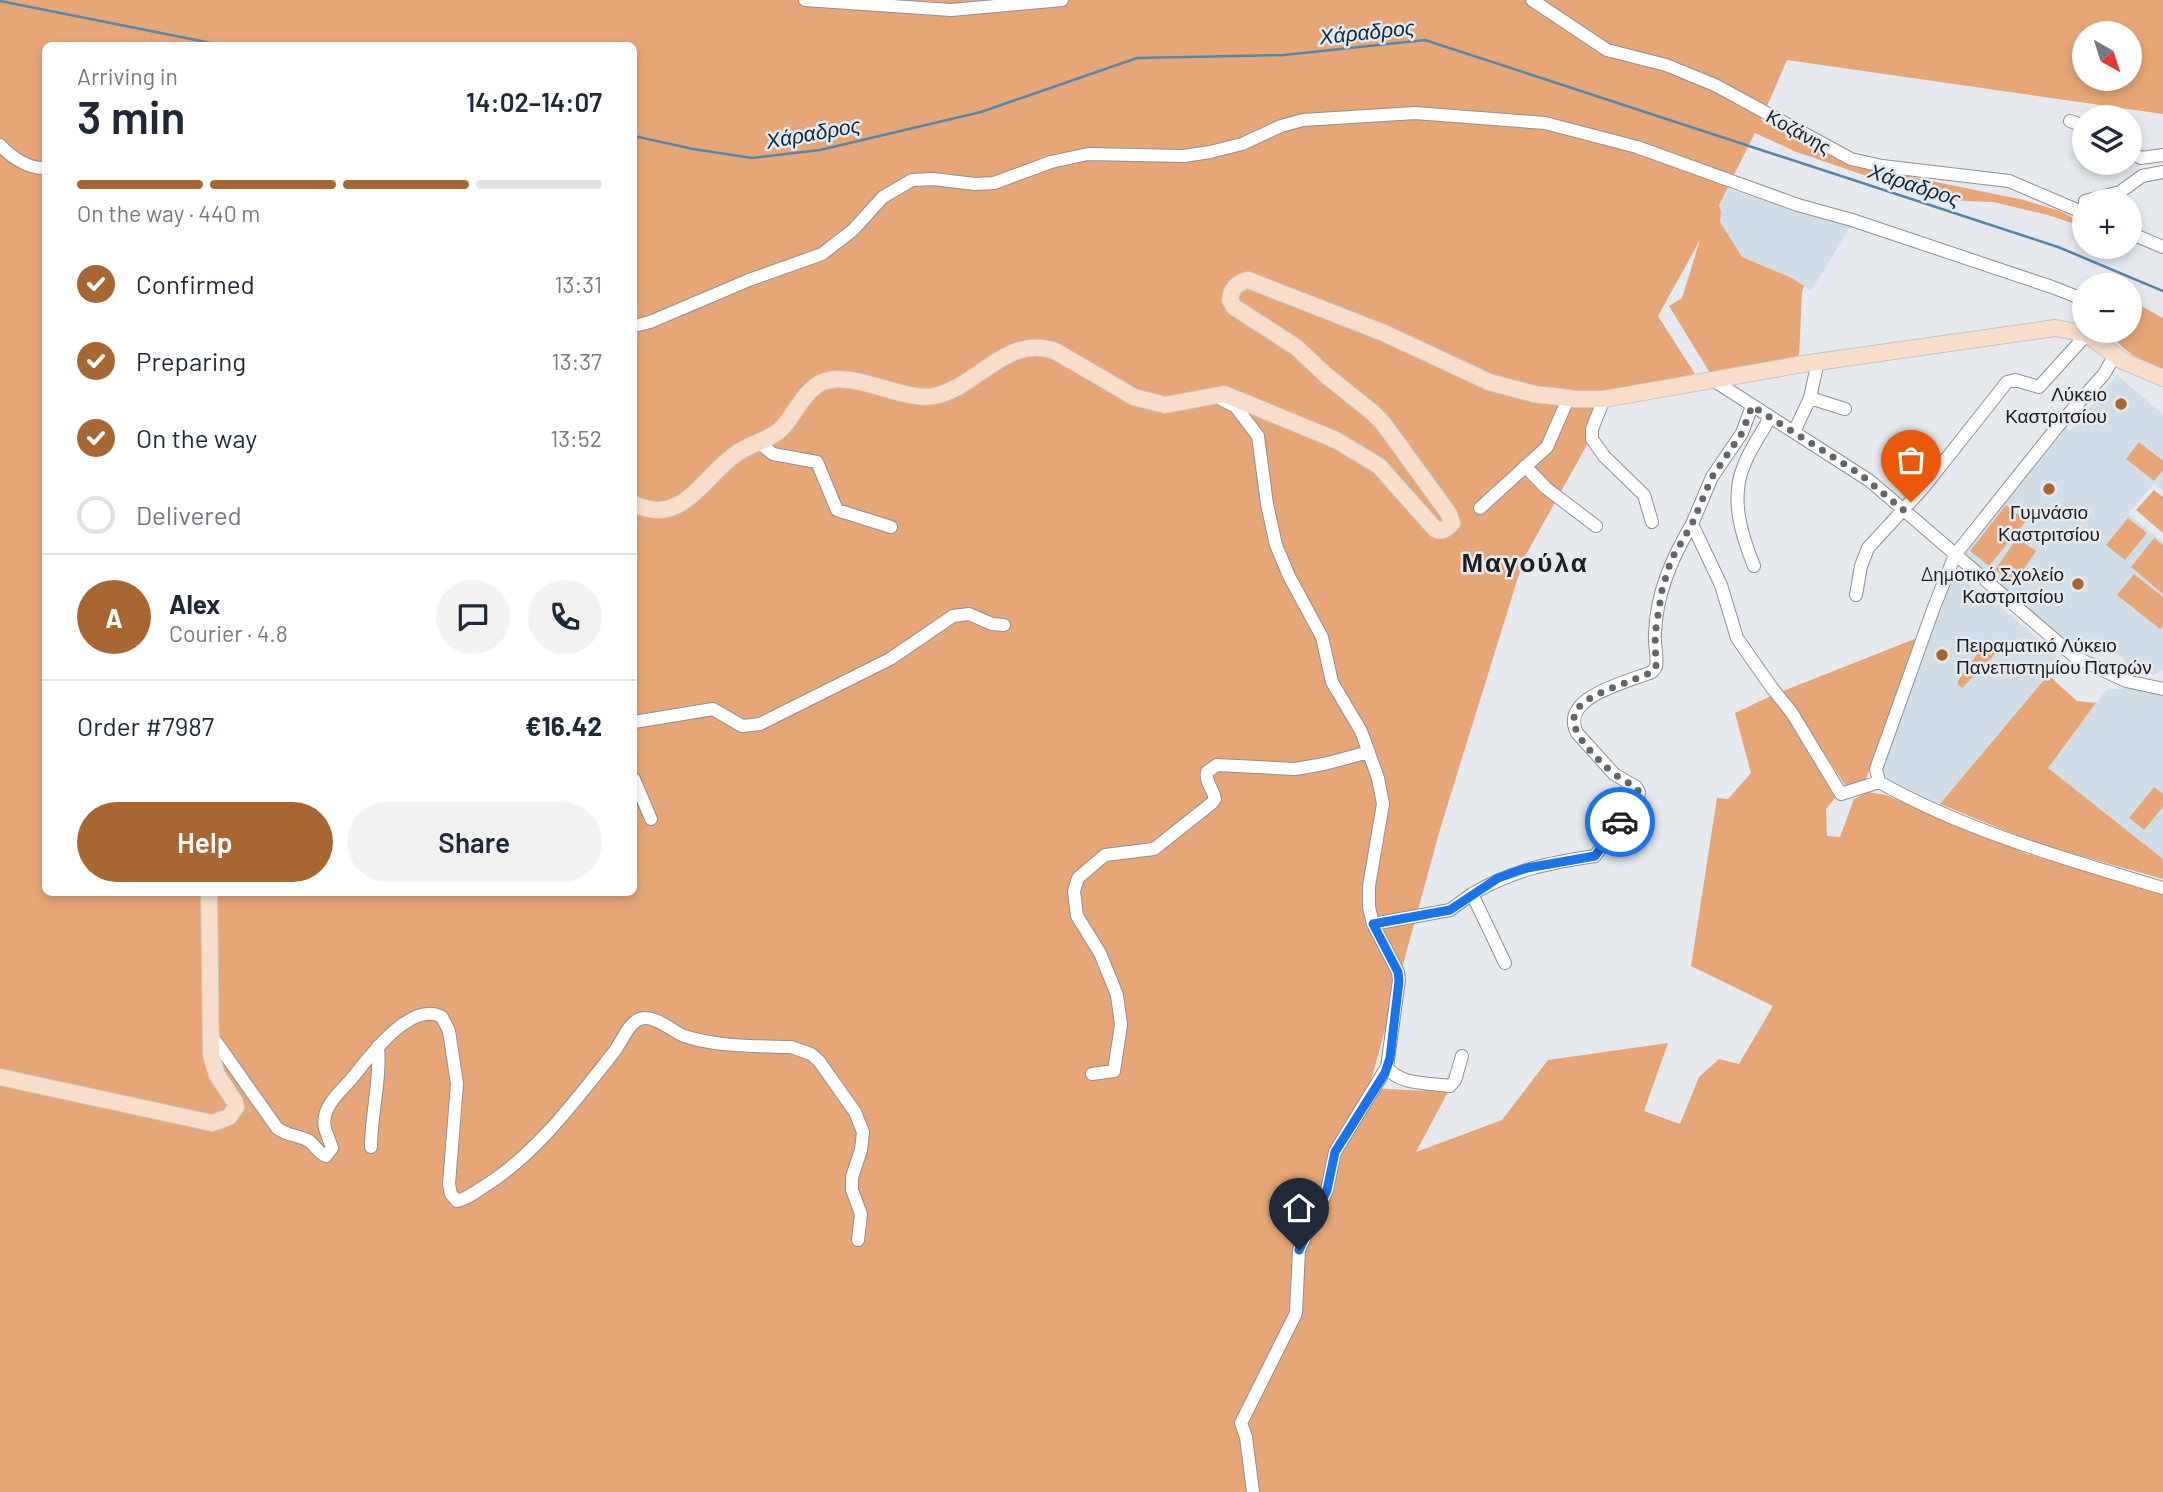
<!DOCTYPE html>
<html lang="en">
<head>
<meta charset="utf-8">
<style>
	body { margin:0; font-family:Barlow,sans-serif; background:#f2f2f3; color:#1f2937; height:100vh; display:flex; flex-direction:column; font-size:26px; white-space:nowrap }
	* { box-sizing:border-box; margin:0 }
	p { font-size:23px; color:#747a83 }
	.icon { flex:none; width:38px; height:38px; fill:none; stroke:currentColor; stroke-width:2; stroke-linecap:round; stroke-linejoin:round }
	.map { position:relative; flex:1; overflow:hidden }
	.panel { position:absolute; left:42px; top:42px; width:595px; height:854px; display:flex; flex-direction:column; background:#fff; border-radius:10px; box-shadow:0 4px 10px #0003 }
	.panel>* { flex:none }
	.needle { width:46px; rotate:141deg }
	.tools { position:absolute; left:2072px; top:21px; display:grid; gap:14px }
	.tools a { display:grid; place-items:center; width:70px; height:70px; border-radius:50%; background:#fff; box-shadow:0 4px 10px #0003; font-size:35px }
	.pin { position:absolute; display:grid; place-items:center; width:60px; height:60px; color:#fff; margin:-72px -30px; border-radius:50% 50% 50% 0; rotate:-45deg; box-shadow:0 0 7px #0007 }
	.pin .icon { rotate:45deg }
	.courier { position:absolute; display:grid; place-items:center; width:70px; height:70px; margin:-35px; border:5px solid #1a73e8; border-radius:50%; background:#fff; color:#222; box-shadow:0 2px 9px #0007 }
	.headline em { font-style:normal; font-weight:600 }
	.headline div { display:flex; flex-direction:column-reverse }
	.headline { display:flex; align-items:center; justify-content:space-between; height:119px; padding:0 35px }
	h1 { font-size:46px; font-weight:600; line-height:52px }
	.bar { display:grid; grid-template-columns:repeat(4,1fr); gap:10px 7px; align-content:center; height:84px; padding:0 35px }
	.bar i { height:9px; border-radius:5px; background:#e0e1e3 }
	.bar .current { background:#a86632 }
	.bar p { grid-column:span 4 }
	.line { display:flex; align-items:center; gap:18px; padding:0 35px; border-top:2px solid #e0e1e3 }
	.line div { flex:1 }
	.round { display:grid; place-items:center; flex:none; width:74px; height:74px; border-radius:37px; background:#f2f2f3 }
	ol { padding:0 35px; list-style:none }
	li { display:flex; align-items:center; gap:21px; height:77px }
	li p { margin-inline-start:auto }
	li .icon { padding:7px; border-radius:50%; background:#a86632; color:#fff; stroke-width:4 }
	li:last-child { color:#747a83 }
	li i { width:38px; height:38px; border:4px solid #e0e1e3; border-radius:50% }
	.action { display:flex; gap:14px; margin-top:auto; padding:14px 35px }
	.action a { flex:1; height:80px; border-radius:42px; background:#a86632; color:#fff; font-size:28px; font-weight:600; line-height:80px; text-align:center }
	.action a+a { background:#f2f2f3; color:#1f2937 }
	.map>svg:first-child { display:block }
</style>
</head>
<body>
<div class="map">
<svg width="2163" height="1492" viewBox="0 0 2163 1492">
	<rect width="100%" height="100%" fill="#e6eaee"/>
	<!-- built -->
	<path fill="#d2dee7" d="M 1722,187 L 1851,226 L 1811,291 L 1792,278 L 1742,257 L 1719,222 L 1721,212 L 1717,201 Z
		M 2117,375 L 2163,414 L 2163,491 L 2154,484 L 2128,514 L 2163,542 L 2163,670 L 2154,675 L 2125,666 L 2123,657 L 2097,648 L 2090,652 L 2056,634 L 1964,554 L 2065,428 L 2070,431 Z
		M 1953,571 L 1972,587 L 1983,591 L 2061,659 L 1940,804 L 1886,781 L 1880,770 Z
		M 2132,688 L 2163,696 L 2163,859 L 2047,768 L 2107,689 Z"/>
	<!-- green -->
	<path fill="#e7a677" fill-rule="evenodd" d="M 0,0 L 2163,0 L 2163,114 L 1787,60 L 1761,120 L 1844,163 L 2024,200 L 2060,211 L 2084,224 L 2084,227 L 2048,215 L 1993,202 L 1945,200 L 1907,190 L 1794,151 L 1755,133 L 1719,205 L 1721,212 L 1720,222 L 1742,257 L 1792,278 L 1804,286 L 1802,292 L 1799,357 L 1710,373 L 1669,306 L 1682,298 L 1700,240 L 1658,316 L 1695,374 L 1618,389 L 1524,558 L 1441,826 L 1369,1088 L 1448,1092 L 1416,1152 L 1502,1120 L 1548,1060 L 1668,1043 L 1644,1111 L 1680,1124 L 1699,1077 L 1719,1059 L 1739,1064 L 1773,1006 L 1691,966 L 1717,798 L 1728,799 L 1751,773 L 1735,713 L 1773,695 L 1806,744 L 1835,798 L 1826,809 L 1827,836 L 1840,837 L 1854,799 L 1868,792 L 1886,795 L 2027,854 L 2163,894 L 2163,1492 L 0,1492 ZM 2084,33 L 2130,33 L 2130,79 L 2084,79 ZM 46,46 L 634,46 L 634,892 L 46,892 Z
		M 2130,300 L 2163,318 L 2163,369 C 2142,360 2121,353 2111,331 L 2130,331 Z
		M 2139,442 L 2163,461 L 2163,470 L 2154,481 L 2126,459 Z
		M 2154,490 L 2163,497 L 2163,533 L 2136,510 Z
		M 2006,505 L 2026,521 L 1989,566 L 1970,551 Z
		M 2128,518 L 2147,533 L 2125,560 L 2106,545 Z
		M 2017,538 L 2036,551 L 2014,583 L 1995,570 Z
		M 2154,538 L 2163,545 L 2163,594 L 2131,567 Z
		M 2134,574 L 2163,597 L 2163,626 L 2160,629 L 2117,595 Z
		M 1917,638 L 1865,782 L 1845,785 L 1783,691 Z
		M 1988,639 L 2001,648 L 1962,688 L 1958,684 L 1958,681 Z
		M 2048,675 L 2077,701 L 2096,703 L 2048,768 L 2163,859 L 2163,879 L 2035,843 L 1940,804 Z
		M 2154,787 L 2163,794 L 2163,807 L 2144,830 L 2129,818 Z"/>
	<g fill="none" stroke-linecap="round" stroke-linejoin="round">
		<!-- stream -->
		<path stroke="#5587ac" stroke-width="2.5" d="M 0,1 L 226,46
			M 634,136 L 693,149 L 752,158 L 820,150 L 981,112 L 1137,58 L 1284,55 L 1425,40 L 2058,247 L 2163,291"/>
		<defs>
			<path id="minor" d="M 805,0 L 951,10 L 1062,0
				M 1532,0 L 1607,50 L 1666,65 L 1715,85 L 1851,159 L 1882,166 L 2009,181 L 2084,213
				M 2070,121 L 2084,126
				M 0,145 C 11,157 28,169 46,168
				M 2130,152 L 2141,158 L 2163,155
				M 2085,201 L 2120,192 L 2142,176 L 2163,172
				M 2130,233 L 2163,247
				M 634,326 L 650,322 L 749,280 L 822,254 L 853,230 L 883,197 L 912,180 L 933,179 L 975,184 L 994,183 L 1051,162 L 1088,154 L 1184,156 L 1210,152 L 1242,144 L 1281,126 L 1303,120 L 1415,113 L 1545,123 L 1637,147 L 1798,205 L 1852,220 L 2052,287 L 2075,296 L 2084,303
				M 1713,380 L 1870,481 L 2075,657 L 2126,681 L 2163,689
				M 1810,398 L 1818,361
				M 1604,399 L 1592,429 L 1592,439 L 1604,456 L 1644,495 L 1652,522
				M 1222,400 L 1235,406 L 1258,436 L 1267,504 L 1276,545 L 1289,576 L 1322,637 L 1332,682 L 1361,731 L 1378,778 L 1383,804 L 1369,886 L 1369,907 L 1373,924 L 1398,972 L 1399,980 L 1387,1067 L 1335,1152 L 1327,1190 L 1299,1250 L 1296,1313 L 1241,1423 L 1246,1437 L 1253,1492
				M 1752,406 L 1742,433 L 1712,477 L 1692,524 L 1721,585 L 1737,638 L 1772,688 L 1792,713 L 1841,794 L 1879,782 C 1968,832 2066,859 2163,888
				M 1794,432 L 1810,398 L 1845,409
				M 758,442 L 773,454 L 817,462 L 837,510 L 891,527
				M 1525,466 L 1546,488 L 1596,526
				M 1480,508 L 1547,447 L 1568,399
				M 1754,566 C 1741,534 1730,498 1744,465 C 1750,449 1762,433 1770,417
				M 1856,595 L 1861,566 L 1868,548 L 1924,487 L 2007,382 L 2015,380 L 2039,387 L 2087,334
				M 634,722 L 713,709 L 742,726 L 760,724 L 890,659 L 953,616 L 969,614 L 992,624 L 1004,625
				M 634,779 L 651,819
				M 1879,782 L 1876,769 L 1934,607 L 1955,555 L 2058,426 L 2104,374 L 2115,355
				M 1472,894 C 1513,870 1548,863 1595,856 L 1638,798 L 1639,792 L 1636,787 L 1614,774 L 1577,733 C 1559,697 1627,682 1652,672 L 1656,667 C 1658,656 1654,645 1655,634 C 1656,594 1672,558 1692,524
				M 1373,924 L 1450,910 L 1472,894 L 1505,963
				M 209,1037 L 217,1043 L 277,1128 C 287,1136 299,1135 309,1141 C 316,1146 318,1153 326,1156 L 332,1148 C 329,1137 322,1128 325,1116 C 328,1101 344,1088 353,1077 C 370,1056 411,1000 442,1017 L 449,1031 L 457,1084 L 449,1184 L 451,1194 L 457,1201 C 465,1199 473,1194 480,1189 C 535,1156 575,1101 614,1052 C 622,1042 628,1023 640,1019 C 654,1014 672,1031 684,1036 C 718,1047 756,1046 791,1047 L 811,1054 L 819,1061 L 855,1112 L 863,1132 L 861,1150 L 852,1177 L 852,1190 L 861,1214 L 858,1240
				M 1387,1067 C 1398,1085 1430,1083 1450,1086 L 1455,1080 L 1462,1056
				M 1092,1074 L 1114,1071 L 1121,1025 L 1117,995 L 1100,953 L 1077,916 L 1074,891 L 1078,878 L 1105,855 L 1154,849 L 1212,803 L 1215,799 C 1213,789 1205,782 1207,772 L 1217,765 L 1295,769 L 1324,764 L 1369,752
				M 371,1147 C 371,1113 381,1081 378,1046"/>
			<path id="major" d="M 634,504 C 684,528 703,474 739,452 C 752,443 770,440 781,429 C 794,416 803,393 819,384 C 849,367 901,402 934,396 C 978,387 1006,334 1055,351 L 1134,397 L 1165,405 L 1224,394 L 1336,440 L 1379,466 L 1435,529 C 1442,533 1447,529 1452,523 L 1449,514 L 1383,423 L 1372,412 L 1327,376 L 1296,347 L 1234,307 L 1230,300 C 1231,288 1237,283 1248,280 L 1384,333 L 1489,382 L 1534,394 L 1577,399 L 1604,399 L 1803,364 L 2055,328 L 2087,334 L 2123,361 L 2163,378
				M 0,1077 L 212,1123 L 229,1117 L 236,1107 L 235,1102 L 217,1075 L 211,1055 L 209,892"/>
		</defs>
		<!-- minor casing -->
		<use href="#minor" stroke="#8d9195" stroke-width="14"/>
		<!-- major casing -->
		<use href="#major" stroke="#c4c5c5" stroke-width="18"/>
		<!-- minor -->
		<use href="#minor" stroke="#fff" stroke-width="12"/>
		<!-- major -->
		<use href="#major" stroke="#f8ddca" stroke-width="16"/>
	</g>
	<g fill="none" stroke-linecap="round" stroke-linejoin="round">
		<!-- done -->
		<path stroke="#636668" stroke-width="7" stroke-dasharray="0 12.6" d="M 1620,822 L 1638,798 L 1639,792 C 1633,783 1621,780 1613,773 C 1535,704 1587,700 1652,672 L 1656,667 L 1655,634 L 1662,590 L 1671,560 L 1692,524 L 1712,477 L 1742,433 L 1752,406 L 1860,474 L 1903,510 L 1911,502"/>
		<!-- route -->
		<path stroke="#1a73e8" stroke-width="9" d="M 1299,1250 L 1327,1190 L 1335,1152 L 1385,1073 L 1390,1058 L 1399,981 L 1398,972 L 1373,924 L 1450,910 L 1498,878 L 1527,868 L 1595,856 L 1620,822"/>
	</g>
	<!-- markers -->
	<g fill="#a86632" stroke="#e6eaee" stroke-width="2.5">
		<circle cx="2121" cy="404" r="7"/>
		<circle cx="2049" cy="489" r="7"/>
		<circle cx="2078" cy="584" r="7"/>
		<circle cx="1942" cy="655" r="7"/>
	</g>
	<g text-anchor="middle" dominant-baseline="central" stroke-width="5" stroke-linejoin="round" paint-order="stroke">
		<!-- street labels -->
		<g font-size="19" fill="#1d1f20" stroke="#e6eaee">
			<text transform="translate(1799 131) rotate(29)">Κοζάνης</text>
		</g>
		<!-- poi labels -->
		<g font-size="19" fill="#1d1f20" stroke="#e6eaee" text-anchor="end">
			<text x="2107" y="393">Λύκειο<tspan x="2107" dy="22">Καστριτσίου</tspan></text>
			<text x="2049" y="511" text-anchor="middle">Γυμνάσιο<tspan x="2049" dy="22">Καστριτσίου</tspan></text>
			<text x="2064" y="573">Δημοτικό Σχολείο<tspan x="2064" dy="22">Καστριτσίου</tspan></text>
			<text x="1956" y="644" text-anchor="start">Πειραματικό Λύκειο<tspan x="1956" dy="22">Πανεπιστημίου Πατρών</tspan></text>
		</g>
		<!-- water labels -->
		<g font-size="21" font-style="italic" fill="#0c2c41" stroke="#e6eaee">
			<text transform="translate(1367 31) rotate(-6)">Χάραδρος</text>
			<text transform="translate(813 132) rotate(-10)">Χάραδρος</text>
			<text transform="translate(1915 184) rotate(18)">Χάραδρος</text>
		</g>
		<!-- district labels -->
		<g font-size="26" font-weight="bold" letter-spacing="2" fill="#1d1f20" stroke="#e6eaee">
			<text x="1525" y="561">Μαγούλα</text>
		</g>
	</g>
</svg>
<div class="tools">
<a><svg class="needle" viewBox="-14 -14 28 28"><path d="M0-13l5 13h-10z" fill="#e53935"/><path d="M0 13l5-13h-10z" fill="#747a83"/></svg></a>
<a><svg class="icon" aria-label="layers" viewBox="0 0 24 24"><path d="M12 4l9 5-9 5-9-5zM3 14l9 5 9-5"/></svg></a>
<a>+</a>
<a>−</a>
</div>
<div class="pin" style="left:1911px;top:502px;background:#ea580c"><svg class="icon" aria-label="bag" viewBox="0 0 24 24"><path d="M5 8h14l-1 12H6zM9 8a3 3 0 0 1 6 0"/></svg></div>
<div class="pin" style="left:1299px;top:1250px;background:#1f2937"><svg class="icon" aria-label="home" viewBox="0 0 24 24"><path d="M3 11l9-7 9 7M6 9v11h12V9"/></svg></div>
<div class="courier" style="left:1620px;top:822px"><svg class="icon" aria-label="car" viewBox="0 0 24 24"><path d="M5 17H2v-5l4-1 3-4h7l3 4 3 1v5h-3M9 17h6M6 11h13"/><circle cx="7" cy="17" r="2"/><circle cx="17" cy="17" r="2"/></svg></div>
<section class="panel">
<div class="headline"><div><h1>3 min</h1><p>Arriving in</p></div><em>14:02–14:07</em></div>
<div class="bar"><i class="current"></i><i class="current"></i><i class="current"></i><i></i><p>On the way · 440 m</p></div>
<ol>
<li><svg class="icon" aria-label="check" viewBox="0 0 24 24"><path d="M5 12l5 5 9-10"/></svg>Confirmed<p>13:31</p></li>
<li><svg class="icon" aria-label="check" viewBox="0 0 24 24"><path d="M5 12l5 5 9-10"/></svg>Preparing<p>13:37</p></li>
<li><svg class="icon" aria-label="check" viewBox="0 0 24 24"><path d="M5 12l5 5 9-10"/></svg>On the way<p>13:52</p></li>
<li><i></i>Delivered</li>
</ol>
<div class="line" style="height:126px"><b class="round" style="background:#a86632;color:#fff">A</b><div><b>Alex</b><p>Courier · 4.8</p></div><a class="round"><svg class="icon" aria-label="chat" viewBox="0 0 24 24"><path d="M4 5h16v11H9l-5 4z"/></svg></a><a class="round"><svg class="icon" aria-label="phone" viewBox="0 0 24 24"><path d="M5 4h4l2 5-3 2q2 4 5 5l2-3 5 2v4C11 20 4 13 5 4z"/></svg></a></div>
<div class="line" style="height:91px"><div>Order #7987</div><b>€16.42</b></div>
<div class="action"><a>Help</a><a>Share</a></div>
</section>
</div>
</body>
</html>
